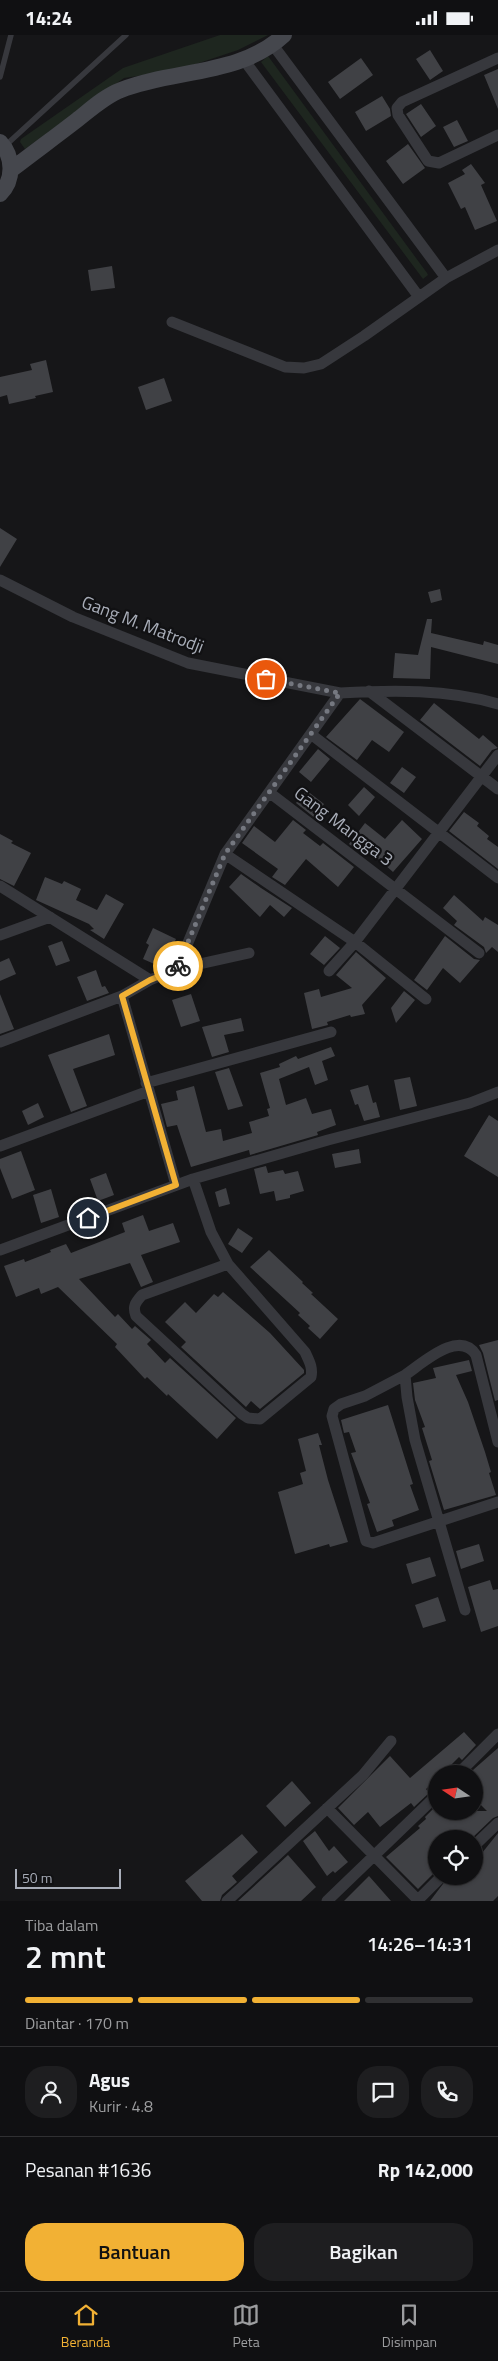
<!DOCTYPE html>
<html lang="id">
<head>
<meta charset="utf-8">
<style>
	body { margin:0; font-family:"Titillium Web",sans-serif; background:#1e1e20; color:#f1f3f6; height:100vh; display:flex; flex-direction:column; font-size:19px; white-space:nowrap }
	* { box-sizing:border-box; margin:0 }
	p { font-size:16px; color:#9c9d9f }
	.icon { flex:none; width:28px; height:28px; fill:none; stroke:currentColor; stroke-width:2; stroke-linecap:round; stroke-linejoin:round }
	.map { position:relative; height:1866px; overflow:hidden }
	.drawer { display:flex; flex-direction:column; background:#101012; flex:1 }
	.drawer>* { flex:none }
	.needle { width:32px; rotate:283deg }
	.buttons { position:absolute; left:428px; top:1730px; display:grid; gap:10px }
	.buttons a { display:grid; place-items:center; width:55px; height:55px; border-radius:50%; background:#101012; box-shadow:0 1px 4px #0004,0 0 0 1px #303032; font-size:25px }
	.scale { position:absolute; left:15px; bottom:12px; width:106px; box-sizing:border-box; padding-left:5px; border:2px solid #a8adb8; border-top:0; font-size:14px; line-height:18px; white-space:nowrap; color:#a8adb8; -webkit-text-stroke:4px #111113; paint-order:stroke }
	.pin { position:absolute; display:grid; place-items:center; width:42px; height:42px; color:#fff; margin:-21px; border:2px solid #fff; border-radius:50%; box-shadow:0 1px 5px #0007 }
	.courier { position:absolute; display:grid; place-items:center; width:50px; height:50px; margin:-25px; border:4px solid #f2b134; border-radius:50%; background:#fff; color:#222; box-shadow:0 1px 6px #0007 }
	.summary em { font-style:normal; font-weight:600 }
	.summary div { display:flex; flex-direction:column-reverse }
	.summary { display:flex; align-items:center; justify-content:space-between; height:85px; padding:0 25px }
	h1 { font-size:32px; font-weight:600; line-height:38px }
	.bar { display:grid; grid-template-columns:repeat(4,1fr); gap:8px 5px; align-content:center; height:60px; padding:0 25px }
	.bar i { height:6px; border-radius:4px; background:#303032 }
	.bar .active { background:#f2b134 }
	.bar p { grid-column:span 4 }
	.line { display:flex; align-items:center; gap:12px; padding:0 25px; border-top:1px solid #303032 }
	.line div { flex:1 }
	.round { display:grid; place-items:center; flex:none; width:52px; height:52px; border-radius:20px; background:#1e1e20 }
	.cta { display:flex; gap:10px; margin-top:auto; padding:10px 25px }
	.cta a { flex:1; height:58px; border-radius:20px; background:#f2b134; color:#111; font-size:20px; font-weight:600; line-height:58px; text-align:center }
	.cta a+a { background:#1e1e20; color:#f1f3f6 }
	.status { display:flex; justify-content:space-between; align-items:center; height:35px; padding:0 25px; background:#101012; direction:ltr }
	.status svg { height:14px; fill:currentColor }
	.tabs { display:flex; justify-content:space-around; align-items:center; height:70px; border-top:1px solid #303032; background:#101012; font-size:14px; color:#9c9d9f }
	.tabs a { display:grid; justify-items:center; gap:2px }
	.tabs .active { color:#f2b134 }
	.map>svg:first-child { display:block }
</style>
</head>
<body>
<div class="status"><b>14:24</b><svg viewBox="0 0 49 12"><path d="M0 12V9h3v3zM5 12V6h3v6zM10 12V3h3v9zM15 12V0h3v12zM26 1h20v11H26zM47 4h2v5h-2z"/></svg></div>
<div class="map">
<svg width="498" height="1866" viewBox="0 0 498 1866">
	<rect width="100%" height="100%" fill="#161618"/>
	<!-- green -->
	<path fill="#1e261f" d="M 220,0 L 268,0 L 238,15 L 178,35 L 124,43 L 25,114 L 20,107 L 21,104 L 123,33 Z
		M 268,21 L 427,238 L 428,240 L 423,244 L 261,27 Z"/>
	<!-- building -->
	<path fill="#404145" d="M 430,15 L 443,36 L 430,45 L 416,24 Z
		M 361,23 L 373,40 L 340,64 L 328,47 Z
		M 498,34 L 498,74 L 484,40 Z
		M 382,61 L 390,74 L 391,81 L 366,96 L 355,77 Z
		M 421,69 L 436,91 L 421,102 L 406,79 Z
		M 457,85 L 468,106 L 454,112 L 443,92 Z
		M 408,109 L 425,133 L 403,149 L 386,126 Z
		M 471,129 L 485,148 L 481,150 L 497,186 L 475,195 L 465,172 L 461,174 L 448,148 L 465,139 L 462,135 Z
		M 112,231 L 115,253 L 91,256 L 88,235 Z
		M 46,325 L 53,357 L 35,361 L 36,363 L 9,369 L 7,360 L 0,362 L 0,342 L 32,335 L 30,329 Z
		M 164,343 L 172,366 L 146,375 L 138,352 Z
		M 0,493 L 17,504 L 0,532 Z
		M 440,554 L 442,565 L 431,568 L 428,557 Z
		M 427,584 L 432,584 L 431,598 L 483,610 L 484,606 L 498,610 L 498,629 L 431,612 L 430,644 L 393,643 L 395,618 L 418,620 Z
		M 360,664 L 404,697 L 389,717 L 372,705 L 357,725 L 326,702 Z
		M 434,668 L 479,704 L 483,700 L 498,713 L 492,715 L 480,731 L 420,685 Z
		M 318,714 L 330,724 L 311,747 L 299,737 Z
		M 402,732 L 416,742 L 404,758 L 390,748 Z
		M 364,752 L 375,762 L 359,781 L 348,770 Z
		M 306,755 L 324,769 L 315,783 L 296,768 Z
		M 464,777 L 479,788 L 477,791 L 489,801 L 487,804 L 498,812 L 498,834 L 449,796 Z
		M 293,785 L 306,795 L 303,798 L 320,811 L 323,808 L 354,832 L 338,852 L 306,824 L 285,850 L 272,842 L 278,834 L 242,808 L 254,791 L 275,807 Z
		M 402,785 L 422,804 L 393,837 L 368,815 L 364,820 L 349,809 L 365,788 L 385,804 Z
		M 0,799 L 13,806 L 11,808 L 31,818 L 14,851 L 0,844 Z
		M 241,839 L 261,853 L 292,873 L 284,882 L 270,870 L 260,882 L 229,852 Z
		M 45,842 L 62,849 L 64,846 L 81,854 L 76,865 L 97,875 L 106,859 L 124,869 L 104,904 L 90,895 L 94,894 L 89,889 L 36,865 Z
		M 454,860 L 483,886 L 485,882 L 498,890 L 498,917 L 492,912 L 486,918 L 484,912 L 454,890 L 457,886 L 443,873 Z
		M 153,893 L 176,904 L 169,919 L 167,918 L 161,932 L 143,924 L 149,910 L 146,908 Z
		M 325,901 L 340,913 L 324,930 L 310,919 Z
		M 445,901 L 474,924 L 480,925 L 460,948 L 443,933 L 427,955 L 414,945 Z
		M 62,906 L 70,926 L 56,931 L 48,911 Z
		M 356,917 L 386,943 L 362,970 L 365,979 L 351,982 L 350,980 L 327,987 L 328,990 L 312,994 L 304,958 L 319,954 L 321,962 L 352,953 L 336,940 Z
		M 9,923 L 16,939 L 0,946 L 0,927 Z
		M 96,935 L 102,952 L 105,951 L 109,958 L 87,966 L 77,942 Z
		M 404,956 L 415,965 L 396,988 L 391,973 Z
		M 0,959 L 14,994 L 0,999 Z
		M 191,959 L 200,986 L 181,992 L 172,965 Z
		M 241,983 L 244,996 L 224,1000 L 229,1017 L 212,1022 L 202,992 Z
		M 109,999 L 115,1020 L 73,1034 L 87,1071 L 71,1077 L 48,1020 Z
		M 331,1012 L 335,1021 L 322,1026 L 328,1045 L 315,1050 L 309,1032 L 279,1044 L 286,1070 L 306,1063 L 312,1079 L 331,1074 L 336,1090 L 317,1097 L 318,1100 L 250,1120 L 249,1115 L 191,1132 L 177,1090 L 167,1092 L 161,1069 L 178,1065 L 176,1056 L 194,1051 L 206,1097 L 221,1094 L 223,1106 L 252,1098 L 249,1087 L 269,1081 L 267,1074 L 270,1073 L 260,1038 L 280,1032 L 279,1029 L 296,1021 L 298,1024 Z
		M 229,1033 L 243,1071 L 228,1075 L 215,1037 Z
		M 410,1042 L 417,1071 L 400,1075 L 394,1045 Z
		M 368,1050 L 373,1068 L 376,1067 L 380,1082 L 364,1086 L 358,1069 L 355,1070 L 350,1055 Z
		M 38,1068 L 44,1082 L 28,1090 L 22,1076 Z
		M 489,1080 L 498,1086 L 498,1142 L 464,1121 Z
		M 359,1114 L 361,1128 L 335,1133 L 332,1119 Z
		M 21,1116 L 35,1155 L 12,1164 L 0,1133 L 0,1124 Z
		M 266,1131 L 268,1138 L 283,1135 L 285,1139 L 298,1136 L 304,1156 L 290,1160 L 290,1163 L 276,1166 L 274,1156 L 260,1159 L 254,1134 Z
		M 106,1138 L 114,1160 L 98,1166 L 90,1144 Z
		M 226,1153 L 230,1169 L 219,1172 L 215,1157 Z
		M 51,1154 L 59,1182 L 41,1188 L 33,1160 Z
		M 143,1180 L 149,1196 L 173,1188 L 180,1207 L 141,1220 L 153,1247 L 141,1252 L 130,1228 L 79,1244 L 115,1282 L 118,1279 L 132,1294 L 135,1291 L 151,1305 L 147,1309 L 165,1328 L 170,1323 L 236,1383 L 217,1404 L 168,1359 L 167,1361 L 147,1342 L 145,1344 L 115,1312 L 117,1309 L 58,1252 L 41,1259 L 39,1253 L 16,1262 L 4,1231 L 24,1224 L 25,1227 L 51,1217 L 50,1215 L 66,1209 L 71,1218 L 125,1197 L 122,1188 Z
		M 238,1193 L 253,1203 L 242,1218 L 228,1209 Z
		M 269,1215 L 303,1247 L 302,1248 L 313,1258 L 311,1259 L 338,1284 L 320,1304 L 308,1293 L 310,1291 L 298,1280 L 300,1278 L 250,1232 Z
		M 223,1257 L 270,1298 L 304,1335 L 304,1338 L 260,1374 L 251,1366 L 246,1372 L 181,1312 L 186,1307 L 165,1287 L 185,1267 L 196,1278 L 214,1259 L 218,1262 Z
		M 498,1305 L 498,1365 L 495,1366 L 483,1318 L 479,1310 Z
		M 469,1325 L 472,1336 L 456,1340 L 468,1367 L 485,1417 L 491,1437 L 489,1438 L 496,1460 L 444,1475 L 429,1426 L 432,1425 L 422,1393 L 425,1392 L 415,1365 L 413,1348 L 436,1343 L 433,1333 Z
		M 388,1370 L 413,1449 L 410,1450 L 419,1475 L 392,1485 L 394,1491 L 377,1497 L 367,1469 L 370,1468 L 351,1418 L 356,1417 L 349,1397 L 344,1398 L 341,1385 Z
		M 318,1398 L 322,1410 L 319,1410 L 328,1445 L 348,1507 L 330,1512 L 329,1509 L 295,1519 L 278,1457 L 303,1449 L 300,1438 L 306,1436 L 298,1404 Z
		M 479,1509 L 484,1526 L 461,1534 L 456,1516 Z
		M 430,1522 L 436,1541 L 412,1549 L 406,1529 Z
		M 490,1545 L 493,1555 L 498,1554 L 498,1591 L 481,1597 L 468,1552 Z
		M 438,1562 L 446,1586 L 423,1593 L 415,1570 Z
		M 464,1697 L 476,1710 L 462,1725 L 459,1722 L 442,1739 L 436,1739 L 436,1745 L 426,1754 L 429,1758 L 414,1772 L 411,1768 L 380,1792 L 368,1777 L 354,1790 L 338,1773 L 390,1721 L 410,1743 Z
		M 498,1713 L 498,1781 L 493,1783 L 471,1804 L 436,1804 L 436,1836 L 418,1854 L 386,1822 L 420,1793 L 418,1791 L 426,1784 L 425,1782 L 436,1771 L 436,1776 L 487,1776 L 474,1763 L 473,1735 Z
		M 292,1746 L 311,1768 L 285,1792 L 266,1771 Z
		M 315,1796 L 329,1816 L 334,1811 L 348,1827 L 335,1838 L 333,1836 L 327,1841 L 303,1806 Z
		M 498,1798 L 498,1861 L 493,1866 L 430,1866 L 449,1841 L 474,1841 L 474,1828 Z
		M 242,1799 L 258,1817 L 232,1841 L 237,1847 L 222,1860 L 220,1866 L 202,1866 L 185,1846 Z
		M 288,1820 L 316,1852 L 301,1866 L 238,1866 Z
		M 369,1841 L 391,1866 L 344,1866 Z"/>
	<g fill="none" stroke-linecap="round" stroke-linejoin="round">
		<!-- lane -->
		<path stroke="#37383d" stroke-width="5.5" d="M 0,42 L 11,0
			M 6,110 L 126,0"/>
		<!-- street -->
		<path stroke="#37383d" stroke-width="11" d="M 273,10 L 446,243
			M 498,23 L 402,67 L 397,73 L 398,80 L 428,126 L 439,128 L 498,100
			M 244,25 L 419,262
			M 172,287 L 285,332 L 304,333 L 321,329 L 364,301 L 446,243 L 498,215
			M 0,545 L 73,582 L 188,628 L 340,658
			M 369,656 L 498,754
			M 312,700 L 498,843
			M 270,758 L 479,918
			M 225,819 L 355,907 L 426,964
			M 0,851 L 150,945 L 177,934 L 225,819 L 340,658 C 392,655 448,654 498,669
			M 0,900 L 50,882
			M 177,934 L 249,918
			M 329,936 L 355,907 L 498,720
			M 122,961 L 176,1150
			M 0,1007 L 122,961 L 150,945
			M 146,1048 L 331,997
			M 0,1111 L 149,1056
			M 193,1144 L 211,1197 L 228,1229 L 305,1317 C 309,1326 313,1332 311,1342 L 260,1384 L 248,1383 L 242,1379 L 136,1281 C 132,1271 136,1267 142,1260 L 228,1229
			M 0,1215 L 193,1144 L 328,1105 L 470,1068 L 498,1057
			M 405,1340 L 365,1361 L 341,1369 L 334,1374 L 332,1381 L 366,1506 L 373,1508 L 498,1467
			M 465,1575 L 415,1405 L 407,1362 L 405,1340 C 423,1328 459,1294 476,1320 L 498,1407
			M 458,1739 L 498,1699
			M 327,1773 L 419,1866
			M 474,1811 L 498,1788
			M 227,1866 L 363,1740 L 391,1706
			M 327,1866 L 436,1761
			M 417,1866 L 442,1841"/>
		<!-- secondary -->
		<path stroke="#45474d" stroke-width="16" d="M 0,107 C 14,122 14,145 0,159
			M 11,135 C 33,118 55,102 77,85 C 91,74 105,61 121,55 C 174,34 240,41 284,0"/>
	</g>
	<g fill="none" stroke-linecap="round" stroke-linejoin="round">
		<!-- done -->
		<path stroke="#757880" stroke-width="5" stroke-dasharray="0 9" d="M 178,931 L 225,819 L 340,658 L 266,644"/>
		<!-- route -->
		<path stroke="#f2b134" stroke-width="6" d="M 88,1183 L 176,1150 L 122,961 L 150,945 L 177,934 L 178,931"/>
	</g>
	<g text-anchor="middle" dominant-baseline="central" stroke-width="4.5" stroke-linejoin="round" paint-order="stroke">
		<!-- street labels -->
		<g font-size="18" fill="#a8adb8" stroke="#111113">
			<text transform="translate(143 589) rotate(21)">Gang M. Matrodji</text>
			<text transform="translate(344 791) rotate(37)">Gang Mangga 3</text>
		</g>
	</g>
</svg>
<div class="buttons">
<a><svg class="needle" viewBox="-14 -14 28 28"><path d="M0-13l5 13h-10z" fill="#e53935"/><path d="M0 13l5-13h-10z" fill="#9c9d9f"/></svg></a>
<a><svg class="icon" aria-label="locate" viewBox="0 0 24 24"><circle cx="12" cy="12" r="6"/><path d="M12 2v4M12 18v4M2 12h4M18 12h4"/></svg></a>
</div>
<div class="scale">50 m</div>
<div class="pin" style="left:266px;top:644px;background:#ea580c"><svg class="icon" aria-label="bag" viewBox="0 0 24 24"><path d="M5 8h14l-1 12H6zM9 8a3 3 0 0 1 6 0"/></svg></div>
<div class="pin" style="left:88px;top:1183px;background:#1f2937"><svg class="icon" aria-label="home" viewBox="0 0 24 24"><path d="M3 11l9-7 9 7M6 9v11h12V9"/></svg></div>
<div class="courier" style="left:178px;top:931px"><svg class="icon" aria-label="bike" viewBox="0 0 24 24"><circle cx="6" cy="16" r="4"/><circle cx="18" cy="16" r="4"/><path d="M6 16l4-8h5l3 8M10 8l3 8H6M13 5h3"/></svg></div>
</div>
<section class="drawer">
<div class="summary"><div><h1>2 mnt</h1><p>Tiba dalam</p></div><em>14:26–14:31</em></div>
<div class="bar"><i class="active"></i><i class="active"></i><i class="active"></i><i></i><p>Diantar · 170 m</p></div>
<div class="line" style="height:90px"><a class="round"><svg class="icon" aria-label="person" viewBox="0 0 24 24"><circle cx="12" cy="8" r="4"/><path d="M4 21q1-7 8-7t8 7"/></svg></a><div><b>Agus</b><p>Kurir · 4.8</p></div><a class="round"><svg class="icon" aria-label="chat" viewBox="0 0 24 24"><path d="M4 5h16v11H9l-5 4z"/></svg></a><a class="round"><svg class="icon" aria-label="phone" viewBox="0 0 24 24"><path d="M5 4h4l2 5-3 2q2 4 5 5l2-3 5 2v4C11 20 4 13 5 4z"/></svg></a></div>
<div class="line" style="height:65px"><div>Pesanan #1636</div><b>Rp 142,000</b></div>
<div class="cta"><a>Bantuan</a><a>Bagikan</a></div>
</section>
<nav class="tabs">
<a class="active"><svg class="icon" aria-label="home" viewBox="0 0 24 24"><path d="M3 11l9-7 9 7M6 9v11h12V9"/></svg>Beranda</a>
<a><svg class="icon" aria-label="map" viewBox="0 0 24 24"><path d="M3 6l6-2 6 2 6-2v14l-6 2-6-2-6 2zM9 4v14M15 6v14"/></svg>Peta</a>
<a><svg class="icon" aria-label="saved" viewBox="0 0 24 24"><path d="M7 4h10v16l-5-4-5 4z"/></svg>Disimpan</a>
</nav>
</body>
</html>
